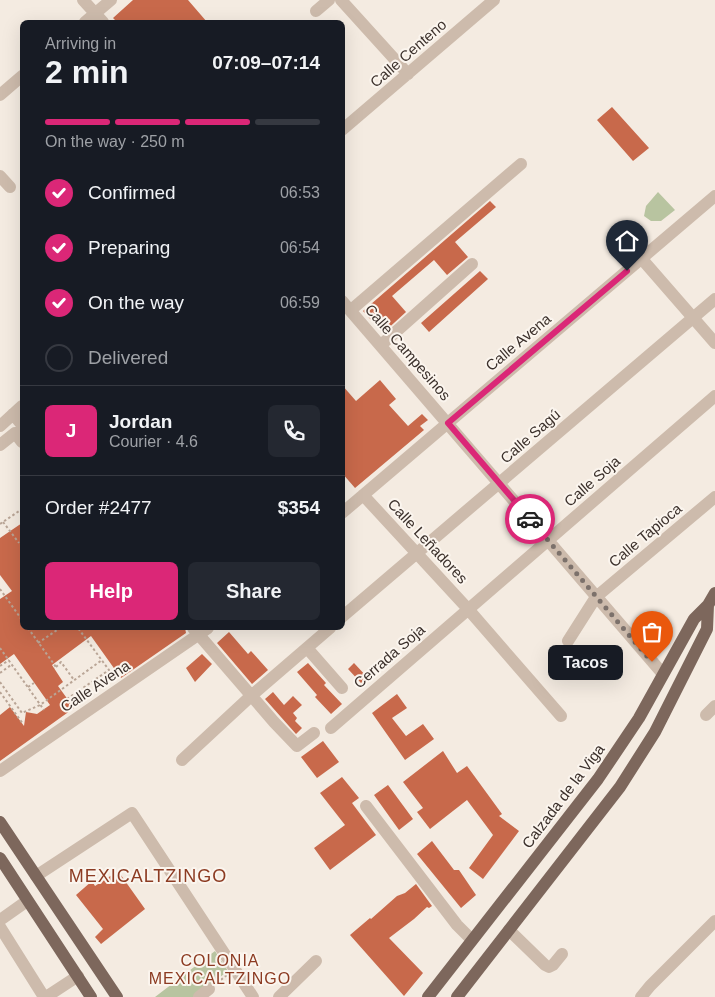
<!DOCTYPE html>
<html lang="en">
<head>
<meta charset="utf-8">
<style>
	body { margin:0; font-family:Arial,sans-serif; background:#242831; color:#f1f3f6; height:100vh; display:flex; flex-direction:column; font-size:19px; white-space:nowrap }
	* { box-sizing:border-box; margin:0 }
	p { font-size:16px; color:#9ea1a6 }
	.icon { flex:none; width:28px; height:28px; fill:none; stroke:currentColor; stroke-width:2; stroke-linecap:round; stroke-linejoin:round }
	.map { position:relative; flex:1; overflow:hidden }
	.sheet { position:absolute; left:20px; top:20px; width:325px; height:610px; display:flex; flex-direction:column; background:#171b24; border-radius:8px; box-shadow:0 5px 20px #0002 }
	.sheet>* { flex:none }
	.pin { position:absolute; display:grid; place-items:center; width:42px; height:42px; color:#fff; margin:-51px -21px; border-radius:50% 50% 50% 0; rotate:-45deg; box-shadow:0 0 5px #0007 }
	.pin .icon { rotate:45deg }
	.courier { position:absolute; display:grid; place-items:center; width:50px; height:50px; margin:-25px; border:4px solid #db2777; border-radius:50%; background:#fff; color:#222; box-shadow:0 1px 6px #0007 }
	.bubble { position:absolute; height:35px; border-radius:8px; background:#171b24; box-shadow:0 5px 20px #0002; font-size:16px; font-weight:700; line-height:35px; text-align:center }
	.summary em { font-style:normal; font-weight:700 }
	.summary div { display:flex; flex-direction:column-reverse }
	.summary { display:flex; align-items:center; justify-content:space-between; height:85px; padding:0 25px }
	h1 { font-size:32px; font-weight:700; line-height:38px }
	.bar { display:grid; grid-template-columns:repeat(4,1fr); gap:8px 5px; align-content:center; height:60px; padding:0 25px }
	.bar i { height:6px; border-radius:4px; background:#363941 }
	.bar .on { background:#db2777 }
	.bar p { grid-column:span 4 }
	.line { display:flex; align-items:center; gap:12px; padding:0 25px; border-top:1px solid #363941 }
	.line div { flex:1 }
	.round { display:grid; place-items:center; flex:none; width:52px; height:52px; border-radius:8px; background:#242831 }
	ol { padding:0 25px; list-style:none }
	li { display:flex; align-items:center; gap:15px; height:55px }
	li p { margin-inline-start:auto }
	li .icon { padding:5px; border-radius:50%; background:#db2777; color:#fff; stroke-width:4 }
	li:last-child { color:#9ea1a6 }
	li i { width:28px; height:28px; border:2px solid #363941; border-radius:50% }
	.cta { display:flex; gap:10px; margin-top:auto; padding:10px 25px }
	.cta a { flex:1; height:58px; border-radius:8px; background:#db2777; color:#fff; font-size:20px; font-weight:700; line-height:58px; text-align:center }
	.cta a+a { background:#242831; color:#f1f3f6 }
	.map>svg:first-child { display:block }
</style>
</head>
<body>
<div class="map">
<svg width="715" height="997" viewBox="0 0 715 997">
	<rect width="100%" height="100%" fill="#f4ebe1"/>
	<!-- green -->
	<path fill="#b8c4a0" d="M 658,192 L 675,210 L 661,221 L 651,221 L 644,216 L 646,206 Z
		M 215,951 L 228,971 L 194,997 L 155,997 Z"/>
	<!-- building -->
	<path fill="#c8694b" d="M 133,0 L 188,0 L 207,22 L 117,22 L 113,18 Z
		M 612,107 L 649,148 L 633,161 L 597,120 Z
		M 490,201 L 496,207 L 455,242 L 468,257 L 447,275 L 434,260 L 392,296 L 406,312 L 383,333 L 363,311 Z
		M 480,271 L 488,279 L 429,332 L 421,323 Z
		M 380,380 L 396,399 L 389,405 L 408,426 L 422,414 L 428,420 L 420,426 L 424,430 L 355,488 L 342,473 L 342,385 L 356,401 Z
		M 22,523 L 22,628 L 185,628 L 186,633 L 121,678 L 91,636 L 52,665 L 63,682 L 58,686 L 74,708 L 0,761 L 0,715 L 10,707 L 24,726 L 26,712 L 37,714 L 50,705 L 14,654 L 0,664 L 0,599 L 12,591 L 0,575 L 0,538 Z
		M 229,632 L 248,654 L 251,651 L 268,670 L 252,684 L 217,643 Z
		M 202,654 L 212,664 L 195,682 L 186,668 Z
		M 308,663 L 326,683 L 324,685 L 342,704 L 331,714 L 315,697 L 317,695 L 297,672 Z
		M 354,663 L 367,677 L 361,683 L 348,669 Z
		M 273,692 L 284,705 L 293,696 L 302,705 L 293,713 L 297,718 L 295,721 L 302,728 L 296,734 L 265,699 Z
		M 397,694 L 407,708 L 392,718 L 406,736 L 423,724 L 434,739 L 405,760 L 372,713 Z
		M 323,741 L 339,762 L 317,778 L 301,757 Z
		M 443,751 L 457,773 L 467,766 L 502,814 L 499,816 L 519,831 L 483,879 L 469,868 L 493,835 L 467,800 L 430,829 L 417,812 L 423,808 L 403,782 Z
		M 342,777 L 359,798 L 352,803 L 376,835 L 330,870 L 314,848 L 345,825 L 320,793 Z
		M 388,785 L 413,819 L 399,830 L 374,795 Z
		M 432,841 L 454,870 L 459,870 L 476,895 L 461,908 L 417,854 Z
		M 118,871 L 145,909 L 101,944 L 95,937 L 103,929 L 76,895 L 92,881 L 95,886 Z
		M 416,884 L 432,906 L 429,908 L 427,907 L 414,919 L 389,938 L 423,973 L 404,996 L 350,935 L 370,918 L 371,919 L 397,896 L 405,893 Z"/>
	<g fill="none" stroke-linecap="round" stroke-linejoin="round">
		<!-- path -->
		<path stroke="#b9a596" stroke-width="2" stroke-dasharray="2.5 2.5" stroke-linecap="butt" d="M 3,522 L 19,543
			M 0,524 L 22,509
			M 22,548 L 22,549
			M 0,589 L 22,620
			M 28,628 L 56,667 L 54,668
			M 38,643 L 60,628
			M 0,648 L 44,710
			M 0,666 L 9,660
			M 56,667 L 61,662 L 74,680
			M 0,673 L 11,665
			M 0,682 L 22,713 L 40,705 L 102,660
			M 28,687 L 34,683
			M 0,692 L 23,724
			M 67,699 L 109,670 L 78,628
			M 217,983 L 227,975"/>
		<!-- minor -->
		<path stroke="#cdbbac" stroke-width="12" d="M 83,0 L 103,22
			M 341,0 L 408,74
			M 316,11 L 329,0
			M 85,22 L 111,0
			M 0,95 L 22,76
			M 342,130 L 494,0
			M 0,176 L 10,187
			M 641,258 L 715,343
			M 342,301 L 663,674
			M 351,310 L 521,164
			M 381,345 L 472,264
			M 13,414 L 22,425
			M 0,426 L 22,406
			M 0,445 L 15,433 L 22,442
			M 363,495 L 468,609 L 561,716
			M 342,513 L 715,196
			M 342,617 L 715,299
			M 193,628 L 274,722 L 297,746 L 314,733
			M 568,641 L 596,597 L 715,497
			M 307,648 L 342,688
			M 706,715 L 715,706
			M 331,728 L 715,396
			M 182,760 L 251,696 L 330,628
			M 0,771 L 208,628
			M 366,806 L 457,925 L 472,940
			M 36,876 L 132,813 L 253,997
			M 0,920 L 27,901
			M 0,927 L 44,997
			M 509,930 L 545,965 L 549,967 L 553,965 L 562,954
			M 46,997 L 78,976
			M 199,997 L 209,989
			M 279,997 L 316,961
			M 641,997 L 650,986 L 715,921"/>
		<!-- major -->
		<path stroke="#7d675c" stroke-width="12" d="M 0,822 L 117,997
			M 0,858 L 91,997
			M 428,997 L 598,779 L 639,718 L 694,619 L 708,605 L 715,593
			M 457,997 L 620,787 L 655,732 L 707,629 L 708,605"/>
	</g>
	<g fill="none" stroke-linecap="round" stroke-linejoin="round">
		<!-- done -->
		<path stroke="#7c716b" stroke-width="5" stroke-dasharray="0 9" d="M 530,519 L 652,662"/>
		<!-- route -->
		<path stroke="#db2777" stroke-width="6" d="M 530,519 L 448,423 L 627,271"/>
	</g>
	<g text-anchor="middle" dominant-baseline="central" stroke-width="4" stroke-linejoin="round" paint-order="stroke">
		<!-- street labels -->
		<g font-size="15" fill="#3b302b" stroke="#fbf5ee">
			<text transform="translate(408 53) rotate(-41)">Calle Centeno</text>
			<text transform="translate(518 342) rotate(-40)">Calle Avena</text>
			<text transform="translate(408 352) rotate(49)">Calle Campesinos</text>
			<text transform="translate(530 436) rotate(-41)">Calle Sagú</text>
			<text transform="translate(592 481) rotate(-41)">Calle Soja</text>
			<text transform="translate(645 535) rotate(-40)">Calle Tapioca</text>
			<text transform="translate(428 541) rotate(47)">Calle Leñadores</text>
			<text transform="translate(389 656) rotate(-41)">Cerrada Soja</text>
			<text transform="translate(95 686) rotate(-34)">Calle Avena</text>
			<text transform="translate(563 796) rotate(-53)">Calzada de la Viga</text>
		</g>
		<!-- neighbourhood labels -->
		<g font-size="16" letter-spacing="1" fill="#8c3b22" stroke="#fbf5ee">
			<text x="220" y="960">COLONIA<tspan x="220" dy="18">MEXICALTZINGO</tspan></text>
		</g>
		<!-- quarter labels -->
		<g font-size="18" letter-spacing="1" fill="#8c3b22" stroke="#fbf5ee">
			<text x="148" y="876">MEXICALTZINGO</text>
		</g>
	</g>
</svg>
<div class="pin" style="left:652px;top:662px;background:#ea580c"><svg class="icon" aria-label="bag" viewBox="0 0 24 24"><path d="M5 8h14l-1 12H6zM9 8a3 3 0 0 1 6 0"/></svg></div>
<div class="pin" style="left:627px;top:271px;background:#1f2937"><svg class="icon" aria-label="home" viewBox="0 0 24 24"><path d="M3 11l9-7 9 7M6 9v11h12V9"/></svg></div>
<div class="courier" style="left:530px;top:519px"><svg class="icon" aria-label="car" viewBox="0 0 24 24"><path d="M5 17H2v-5l4-1 3-4h7l3 4 3 1v5h-3M9 17h6M6 11h13"/><circle cx="7" cy="17" r="2"/><circle cx="17" cy="17" r="2"/></svg></div>
<div class="bubble" style="left:548px;top:645px;width:75px">Tacos</div>
<section class="sheet">
<div class="summary"><div><h1>2 min</h1><p>Arriving in</p></div><em>07:09–07:14</em></div>
<div class="bar"><i class="on"></i><i class="on"></i><i class="on"></i><i></i><p>On the way · 250 m</p></div>
<ol>
<li><svg class="icon" aria-label="check" viewBox="0 0 24 24"><path d="M5 12l5 5 9-10"/></svg>Confirmed<p>06:53</p></li>
<li><svg class="icon" aria-label="check" viewBox="0 0 24 24"><path d="M5 12l5 5 9-10"/></svg>Preparing<p>06:54</p></li>
<li><svg class="icon" aria-label="check" viewBox="0 0 24 24"><path d="M5 12l5 5 9-10"/></svg>On the way<p>06:59</p></li>
<li><i></i>Delivered</li>
</ol>
<div class="line" style="height:90px"><b class="round" style="background:#db2777;color:#fff">J</b><div><b>Jordan</b><p>Courier · 4.6</p></div><a class="round"><svg class="icon" aria-label="phone" viewBox="0 0 24 24"><path d="M5 4h4l2 5-3 2q2 4 5 5l2-3 5 2v4C11 20 4 13 5 4z"/></svg></a></div>
<div class="line" style="height:65px"><div>Order #2477</div><b>$354</b></div>
<div class="cta"><a>Help</a><a>Share</a></div>
</section>
</div>
</body>
</html>
